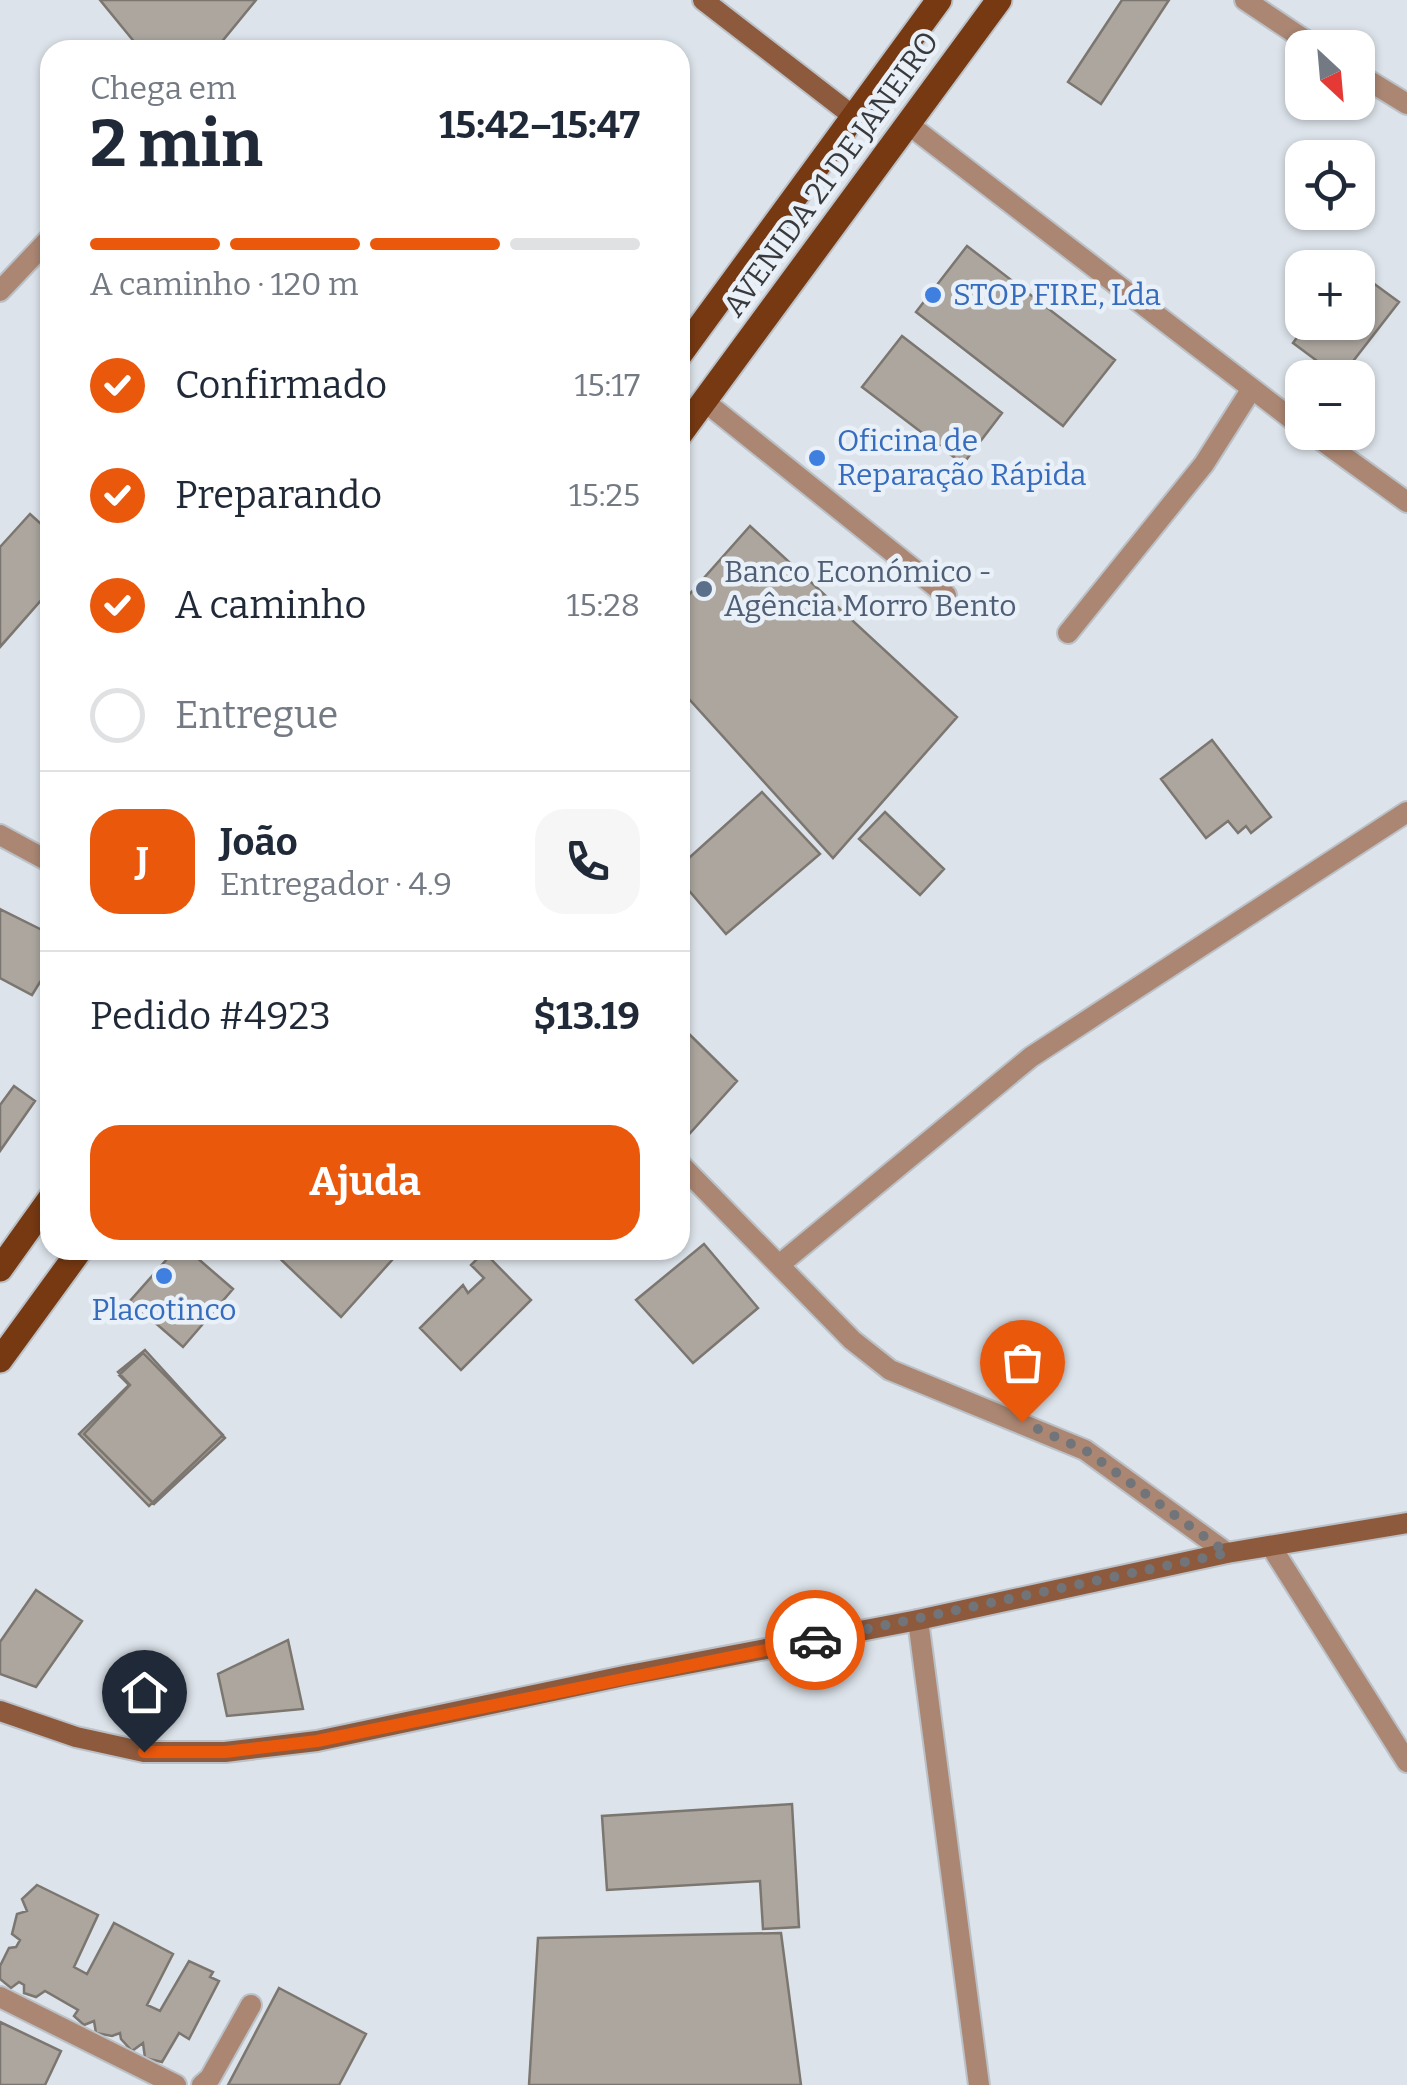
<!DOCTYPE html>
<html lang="pt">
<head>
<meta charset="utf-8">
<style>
	body { margin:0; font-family:Bitter,serif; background:#f6f6f7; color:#1f2937; height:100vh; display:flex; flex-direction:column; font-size:38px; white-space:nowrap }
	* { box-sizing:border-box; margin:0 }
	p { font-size:32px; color:#747a83 }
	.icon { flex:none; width:55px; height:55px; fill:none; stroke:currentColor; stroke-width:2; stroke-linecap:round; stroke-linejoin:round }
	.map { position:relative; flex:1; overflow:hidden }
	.panel { position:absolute; left:40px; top:40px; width:650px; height:1220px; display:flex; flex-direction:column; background:#fff; border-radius:30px; box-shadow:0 2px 8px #0004 }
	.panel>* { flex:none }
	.needle { width:65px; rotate:154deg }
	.buttons { position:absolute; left:1285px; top:30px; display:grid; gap:20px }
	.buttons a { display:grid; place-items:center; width:90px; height:90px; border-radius:20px; background:#fff; box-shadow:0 2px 8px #0004; font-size:50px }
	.pin { position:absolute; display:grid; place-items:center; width:85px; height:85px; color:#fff; margin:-102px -42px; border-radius:50% 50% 50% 0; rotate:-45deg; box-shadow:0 0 10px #0007 }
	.pin .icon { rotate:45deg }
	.courier { position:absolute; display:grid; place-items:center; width:100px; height:100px; margin:-50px; border:8px solid #ea580c; border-radius:50%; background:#fff; color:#222; box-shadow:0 2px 12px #0007 }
	.head em { font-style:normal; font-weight:700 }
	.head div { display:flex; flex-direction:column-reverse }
	.head { display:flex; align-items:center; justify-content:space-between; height:170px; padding:0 50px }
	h1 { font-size:65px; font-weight:700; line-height:75px }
	.bar { display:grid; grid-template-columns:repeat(4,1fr); gap:15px 10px; align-content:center; height:120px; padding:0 50px }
	.bar i { height:12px; border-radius:8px; background:#e0e1e3 }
	.bar .on { background:#ea580c }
	.bar p { grid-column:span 4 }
	.line { display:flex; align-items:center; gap:25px; padding:0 50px; border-top:2px solid #e0e1e3 }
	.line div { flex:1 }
	.round { display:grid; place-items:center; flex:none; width:105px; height:105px; border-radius:30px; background:#f6f6f7 }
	ol { padding:0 50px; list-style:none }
	li { display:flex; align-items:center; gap:30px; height:110px }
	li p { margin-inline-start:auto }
	li .icon { padding:10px; border-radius:50%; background:#ea580c; color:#fff; stroke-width:4 }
	li:last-child { color:#747a83 }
	li i { width:55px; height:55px; border:5px solid #e0e1e3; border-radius:50% }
	.action { display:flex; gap:20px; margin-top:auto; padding:20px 50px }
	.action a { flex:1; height:115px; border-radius:30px; background:#ea580c; color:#fff; font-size:40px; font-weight:700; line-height:115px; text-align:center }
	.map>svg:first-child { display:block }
</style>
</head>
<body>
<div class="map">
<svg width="1407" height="2085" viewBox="0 0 1407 2085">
	<rect width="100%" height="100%" fill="#dce3ea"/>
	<!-- building -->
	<path fill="#aca69f" stroke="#7b766f" stroke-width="2.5" d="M 100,0 L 256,0 L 215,50 L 141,50 Z
		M 1122,0 L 1169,0 L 1101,104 L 1068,82 Z
		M 967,246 L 1115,360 L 1063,426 L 916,312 Z
		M 1358,272 L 1399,302 L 1340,378 L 1293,343 L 1308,322 L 1358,322 Z
		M 902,336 L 1002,413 L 963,464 L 862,387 Z
		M 30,514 L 50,532 L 50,590 L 0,647 L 0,547 Z
		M 750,526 L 957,717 L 833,858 L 680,689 L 680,605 Z
		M 1212,740 L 1271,817 L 1251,833 L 1246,826 L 1238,833 L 1228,821 L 1206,838 L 1161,779 Z
		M 762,792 L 820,854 L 726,934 L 680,880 L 680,866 Z
		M 885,812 L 944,869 L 920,895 L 859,839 Z
		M 0,909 L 50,934 L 50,987 L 40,982 L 32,995 L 0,978 Z
		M 685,1030 L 737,1081 L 683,1141 L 680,1138 L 680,1036 Z
		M 14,1086 L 35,1101 L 0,1151 L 0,1105 Z
		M 704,1244 L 758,1308 L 693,1363 L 636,1300 Z
		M 175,1250 L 188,1250 L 233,1289 L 183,1347 L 130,1301 Z
		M 271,1250 L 401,1250 L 341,1317 Z
		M 484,1252 L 531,1300 L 461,1370 L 420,1328 L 463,1285 L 468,1293 L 484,1278 L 471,1265 Z
		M 145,1350 L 225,1438 L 154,1504 L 84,1434 L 130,1385 L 118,1372 Z
		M 143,1353 L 223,1435 L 149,1506 L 79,1434 L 129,1385 L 119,1375 Z
		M 36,1590 L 82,1621 L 36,1687 L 0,1674 L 0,1642 Z
		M 288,1640 L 303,1709 L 227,1716 L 218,1674 Z
		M 792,1804 L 799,1927 L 763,1929 L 760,1881 L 607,1890 L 602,1816 Z
		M 37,1885 L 98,1915 L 74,1967 L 87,1974 L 114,1923 L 173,1954 L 147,2005 L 160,2011 L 189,1961 L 213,1972 L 210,1977 L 219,1981 L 189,2039 L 179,2033 L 162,2062 L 145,2058 L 143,2043 L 132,2051 L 121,2039 L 120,2033 L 112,2036 L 96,2033 L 94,2021 L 84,2025 L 74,2016 L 78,2010 L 45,1991 L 36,1997 L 24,1993 L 24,1985 L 19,1982 L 11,1988 L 0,1979 L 0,1966 L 9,1948 L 16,1947 L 20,1940 L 12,1934 L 17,1914 L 27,1911 L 22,1899 Z
		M 781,1933 L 801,2085 L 529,2085 L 538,1938 Z
		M 279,1988 L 366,2034 L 339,2085 L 228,2085 Z
		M 0,2022 L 61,2051 L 45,2085 L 0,2085 Z"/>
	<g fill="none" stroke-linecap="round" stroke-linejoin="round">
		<defs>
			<path id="lane" d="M 704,401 L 946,595
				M 1068,633 L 1204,464 L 1251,390
				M 0,1997 L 176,2085
				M 202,2085 L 210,2078 L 251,2005"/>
			<path id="street" d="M 1245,0 L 1317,48
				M 1358,74 L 1407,104
				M 908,124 L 1302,427
				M 0,291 L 50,238
				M 1310,432 L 1407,502
				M 0,835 L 50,862
				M 680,1164 L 852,1340 L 890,1370 L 1085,1450 L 1227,1553
				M 779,1265 L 1031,1057 L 1407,812
				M 1272,1548 L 1407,1762
				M 918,1620 L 979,2085"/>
			<path id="secondary" d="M 703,0 L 853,116
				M 0,1711 L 76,1737 L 144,1752 L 225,1752 L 317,1741 L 624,1676 L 918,1620 L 1227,1553 L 1407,1523"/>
			<path id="primary" d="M 680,354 L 939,0
				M 680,434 L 999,0
				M 0,1269 L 50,1199
				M 0,1360 L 80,1250"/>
		</defs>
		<!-- lane casing -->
		<use href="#lane" stroke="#bbc1c7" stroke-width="24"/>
		<!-- street casing -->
		<use href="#street" stroke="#bbc1c7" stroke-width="24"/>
		<!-- secondary casing -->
		<use href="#secondary" stroke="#bbc1c7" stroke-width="24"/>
		<!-- primary casing -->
		<use href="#primary" stroke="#bbc1c7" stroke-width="29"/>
		<!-- lane -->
		<use href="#lane" stroke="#ab8773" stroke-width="20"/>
		<!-- street -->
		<use href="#street" stroke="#ab8773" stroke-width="20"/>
		<!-- secondary -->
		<use href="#secondary" stroke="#8d5a3e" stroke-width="20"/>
		<!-- primary -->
		<use href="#primary" stroke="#763912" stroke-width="25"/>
	</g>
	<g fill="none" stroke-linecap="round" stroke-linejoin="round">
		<!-- done -->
		<path stroke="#71757a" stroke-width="10" stroke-dasharray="0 18" d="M 815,1640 L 1227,1553 L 1085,1450 L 1022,1422"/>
		<!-- route -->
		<path stroke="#ea580c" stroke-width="12" d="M 144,1752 L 225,1752 L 317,1741 L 815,1640"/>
	</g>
	<!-- markers -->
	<g fill="#3f7fe0" stroke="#e9f0f7" stroke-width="4">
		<circle cx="933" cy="295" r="10"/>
		<circle cx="817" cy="458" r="10"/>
		<circle cx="164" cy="1276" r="10"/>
	</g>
	<circle fill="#5c6f8a" stroke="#e9f0f7" stroke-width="4" cx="704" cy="589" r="10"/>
	<g text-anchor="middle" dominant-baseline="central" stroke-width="9" stroke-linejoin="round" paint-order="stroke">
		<!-- street labels -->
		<g font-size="30" fill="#383a3d" stroke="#e9f0f7">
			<text transform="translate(831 174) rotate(-54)">AVENIDA 21 DE JANEIRO</text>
		</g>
		<!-- shop labels -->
		<g font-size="30" fill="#366cbe" stroke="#e9f0f7" text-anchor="start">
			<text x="953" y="295">STOP FIRE, Lda</text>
			<text x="837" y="441">Oficina de<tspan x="837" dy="34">Reparação Rápida</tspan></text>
			<text x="164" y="1310" text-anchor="middle">Placotinco</text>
		</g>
		<!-- service labels -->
		<g font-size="30" fill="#4e5e75" stroke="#e9f0f7" text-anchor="start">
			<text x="724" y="572">Banco Económico -<tspan x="724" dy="34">Agência Morro Bento</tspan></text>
		</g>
	</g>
</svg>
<div class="buttons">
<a><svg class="needle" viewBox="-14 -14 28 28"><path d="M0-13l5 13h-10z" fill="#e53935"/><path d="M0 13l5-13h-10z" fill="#747a83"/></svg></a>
<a><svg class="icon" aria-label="locate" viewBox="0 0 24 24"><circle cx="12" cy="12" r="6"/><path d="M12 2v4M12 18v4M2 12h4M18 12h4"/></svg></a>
<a>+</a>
<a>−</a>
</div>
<div class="pin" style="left:1022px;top:1422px;background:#ea580c"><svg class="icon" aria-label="bag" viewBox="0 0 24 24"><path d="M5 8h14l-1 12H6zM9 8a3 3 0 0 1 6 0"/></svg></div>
<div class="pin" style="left:144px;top:1752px;background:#1f2937"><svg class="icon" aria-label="home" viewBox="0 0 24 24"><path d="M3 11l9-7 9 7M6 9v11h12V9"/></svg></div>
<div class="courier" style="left:815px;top:1640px"><svg class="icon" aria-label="car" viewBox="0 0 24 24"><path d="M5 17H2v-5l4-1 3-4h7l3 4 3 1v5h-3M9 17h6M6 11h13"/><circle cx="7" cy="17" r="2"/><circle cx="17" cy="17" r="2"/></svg></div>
<section class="panel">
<div class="head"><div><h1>2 min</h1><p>Chega em</p></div><em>15:42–15:47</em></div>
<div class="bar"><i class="on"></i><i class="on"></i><i class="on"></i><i></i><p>A caminho · 120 m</p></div>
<ol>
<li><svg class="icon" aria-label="check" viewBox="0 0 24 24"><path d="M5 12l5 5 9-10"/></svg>Confirmado<p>15:17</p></li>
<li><svg class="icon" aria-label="check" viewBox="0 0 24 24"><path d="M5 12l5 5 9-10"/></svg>Preparando<p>15:25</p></li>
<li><svg class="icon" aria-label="check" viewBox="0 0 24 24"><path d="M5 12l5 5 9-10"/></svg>A caminho<p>15:28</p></li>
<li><i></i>Entregue</li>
</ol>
<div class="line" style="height:180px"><b class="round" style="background:#ea580c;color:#fff">J</b><div><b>João</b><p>Entregador · 4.9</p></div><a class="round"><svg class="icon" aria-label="phone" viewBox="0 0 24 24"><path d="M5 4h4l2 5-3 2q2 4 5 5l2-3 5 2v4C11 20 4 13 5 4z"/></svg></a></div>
<div class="line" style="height:130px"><div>Pedido #4923</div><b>$13.19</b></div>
<div class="action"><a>Ajuda</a></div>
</section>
</div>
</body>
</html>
